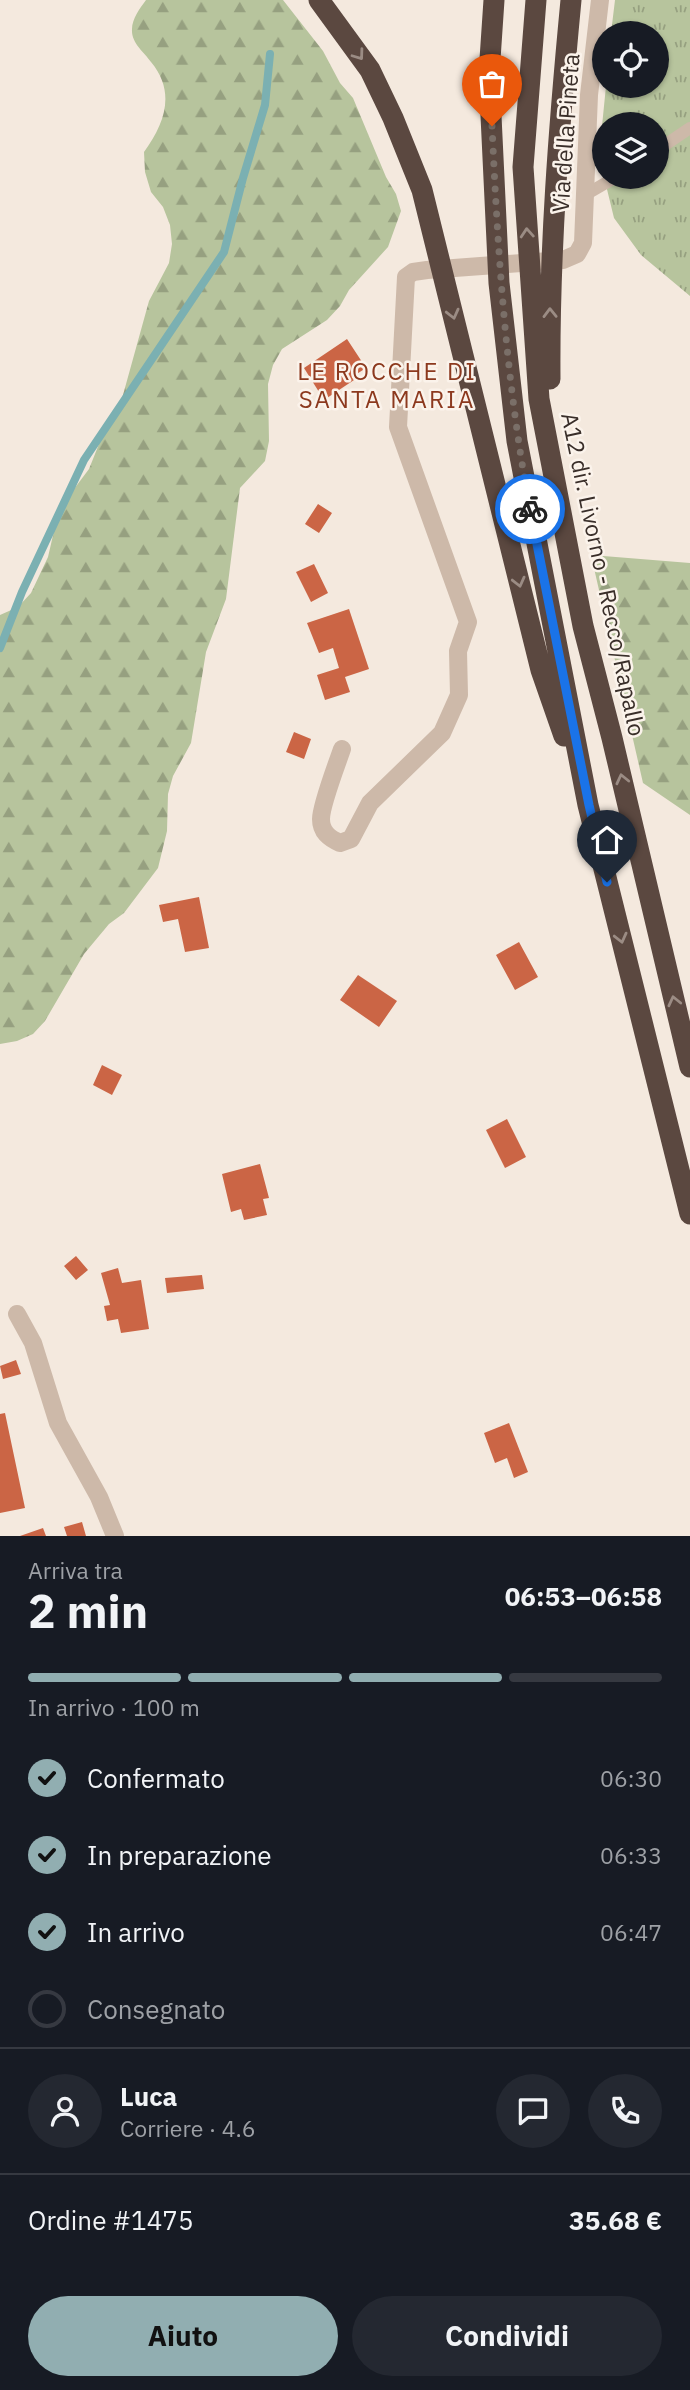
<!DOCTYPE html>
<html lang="it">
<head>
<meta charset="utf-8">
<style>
	body { margin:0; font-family:"IBM Plex Sans",sans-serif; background:#242831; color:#f1f3f6; height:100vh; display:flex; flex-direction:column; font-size:26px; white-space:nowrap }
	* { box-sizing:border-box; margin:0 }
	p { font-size:23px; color:#9ea1a6 }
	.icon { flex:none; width:38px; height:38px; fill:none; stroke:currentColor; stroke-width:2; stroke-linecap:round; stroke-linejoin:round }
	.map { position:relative; height:1536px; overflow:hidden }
	.drawer { display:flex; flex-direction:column; background:#171b24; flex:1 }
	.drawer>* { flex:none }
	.controls { position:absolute; left:592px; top:21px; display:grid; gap:14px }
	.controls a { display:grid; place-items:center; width:77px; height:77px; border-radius:50%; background:#171b24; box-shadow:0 2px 5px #0004; font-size:35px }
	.pin { position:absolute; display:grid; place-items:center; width:60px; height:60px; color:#fff; margin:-72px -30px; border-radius:50% 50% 50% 0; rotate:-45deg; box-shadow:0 0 7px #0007 }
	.pin .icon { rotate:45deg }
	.courier { position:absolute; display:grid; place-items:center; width:70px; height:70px; margin:-35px; border:5px solid #1a73e8; border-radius:50%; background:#fff; color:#222; box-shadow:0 2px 9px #0007 }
	.head em { font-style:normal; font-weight:700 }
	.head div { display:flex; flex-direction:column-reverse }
	.head { display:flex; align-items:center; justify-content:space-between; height:119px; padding:0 28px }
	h1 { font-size:46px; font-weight:700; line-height:52px }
	.bar { display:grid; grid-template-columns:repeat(4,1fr); gap:10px 7px; align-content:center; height:84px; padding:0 28px }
	.bar i { height:9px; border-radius:5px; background:#363941 }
	.bar .current { background:#91aeb1 }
	.bar p { grid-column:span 4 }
	.line { display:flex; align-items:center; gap:18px; padding:0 28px; border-top:2px solid #363941 }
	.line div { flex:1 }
	.round { display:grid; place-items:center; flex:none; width:74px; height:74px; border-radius:37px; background:#242831 }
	ol { padding:0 28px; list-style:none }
	li { display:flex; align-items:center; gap:21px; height:77px }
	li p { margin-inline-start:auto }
	li .icon { padding:7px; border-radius:50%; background:#91aeb1; color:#111; stroke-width:4 }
	li:last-child { color:#9ea1a6 }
	li i { width:38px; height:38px; border:4px solid #363941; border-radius:50% }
	.button { display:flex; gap:14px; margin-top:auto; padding:14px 28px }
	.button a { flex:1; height:80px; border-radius:42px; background:#91aeb1; color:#111; font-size:28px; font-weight:700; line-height:80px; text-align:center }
	.button a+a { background:#242831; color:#f1f3f6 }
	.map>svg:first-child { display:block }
</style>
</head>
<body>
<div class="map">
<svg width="690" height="1536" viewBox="0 0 690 1536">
	<defs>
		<pattern id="grass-tufts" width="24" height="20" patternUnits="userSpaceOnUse" patternTransform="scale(1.75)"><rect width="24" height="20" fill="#b7c49d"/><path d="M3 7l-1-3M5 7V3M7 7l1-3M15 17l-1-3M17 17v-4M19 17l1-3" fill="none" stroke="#96a080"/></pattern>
		<pattern id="forest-firs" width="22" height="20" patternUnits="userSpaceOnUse" patternTransform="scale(1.75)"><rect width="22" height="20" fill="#b7c49d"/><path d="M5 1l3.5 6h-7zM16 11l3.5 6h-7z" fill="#96a080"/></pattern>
	</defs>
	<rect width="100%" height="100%" fill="#f4e9de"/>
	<!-- grass -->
	<path fill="url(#grass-tufts)" d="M 615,0 L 690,0 L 690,296 L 641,255 L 614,218 L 604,177 L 656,177 L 656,124 L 604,124 L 604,176 L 599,156 L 606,86 L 656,86 L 656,33 L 611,33 Z"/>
	<!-- forest -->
	<path fill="url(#forest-firs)" d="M 146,0 L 283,0 L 323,51 L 340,83 L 353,98 L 386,177 L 396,194 L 401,211 L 388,247 L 349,290 L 340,306 L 327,320 L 282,349 L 273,365 L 268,384 L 269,441 L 265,461 L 240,488 L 226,599 L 206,652 L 191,743 L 173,776 L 168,794 L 167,831 L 158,868 L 124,913 L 109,924 L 84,954 L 45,1021 L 33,1034 L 17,1041 L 0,1044 L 0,615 L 18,607 L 31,593 L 48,557 L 57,518 L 65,501 L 89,469 L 105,429 L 118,413 L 149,301 L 169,263 L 172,244 L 170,225 L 163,207 L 151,192 L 145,172 L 144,152 C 165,123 176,92 151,62 C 144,52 131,43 132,29 C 132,19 140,8 146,0 Z
		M 591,555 L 690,563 L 690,815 L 643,783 Z"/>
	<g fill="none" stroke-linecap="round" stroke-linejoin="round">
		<!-- stream -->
		<path stroke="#7bb0b2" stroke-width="8" d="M 0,648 L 22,592 L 84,460 L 224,252 L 243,178 L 265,105 L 270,54"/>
	</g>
	<!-- building -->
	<path fill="#cb6545" d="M 347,339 L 366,368 L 352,377 L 354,380 L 324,400 L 304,368 Z
		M 318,504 L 332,513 L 319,533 L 305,524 Z
		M 314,564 L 328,593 L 311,602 L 296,572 Z
		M 349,609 L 369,669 L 345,677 L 350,692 L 325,700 L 317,675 L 339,668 L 333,648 L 319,653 L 307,623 Z
		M 294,732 L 311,739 L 304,759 L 286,752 Z
		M 199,897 L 209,948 L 185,952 L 178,919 L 163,922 L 159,905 Z
		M 519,942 L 538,977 L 515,990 L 496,955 Z
		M 358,975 L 397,1001 L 379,1027 L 340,1000 Z
		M 102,1065 L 122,1075 L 112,1095 L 93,1085 Z
		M 507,1119 L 526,1157 L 505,1168 L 486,1130 Z
		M 260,1164 L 269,1198 L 263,1199 L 267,1215 L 244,1220 L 241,1209 L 231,1212 L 222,1174 Z
		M 76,1256 L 88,1270 L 76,1280 L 64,1266 Z
		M 118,1268 L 122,1283 L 141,1280 L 149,1329 L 121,1333 L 118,1319 L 107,1321 L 104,1306 L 110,1305 L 101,1273 Z
		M 202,1275 L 204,1289 L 167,1293 L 165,1278 Z
		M 16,1360 L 21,1374 L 3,1379 L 0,1366 Z
		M 5,1413 L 25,1508 L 0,1513 L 0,1414 Z
		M 509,1423 L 528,1472 L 514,1478 L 507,1458 L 495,1463 L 484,1433 Z
		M 82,1522 L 86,1536 L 67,1536 L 64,1527 Z
		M 43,1528 L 46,1536 L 20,1536 Z"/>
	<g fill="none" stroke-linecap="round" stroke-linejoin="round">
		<!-- service -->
		<path stroke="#cdb9a9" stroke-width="12" d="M 656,151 L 690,128
			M 585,195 L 616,177"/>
		<!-- minor -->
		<path stroke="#cdb9a9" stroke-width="18" d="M 342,749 C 337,764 321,805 321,819 C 321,832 329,838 340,843 L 351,839 L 370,803 L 442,733 L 459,695 L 458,651 L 468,622 L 398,427 L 406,277 L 413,272 L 427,270 L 563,260 L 577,254 L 583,243 L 589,95 L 600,0
			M 17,1314 L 33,1343 L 58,1423 L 99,1497 L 115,1536"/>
		<!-- motorway -->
		<path stroke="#5b4840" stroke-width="21" d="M 319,0 L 370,70 L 393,118 L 422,190 L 541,670 L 564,736
			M 494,0 L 489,74 L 499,283 L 517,441 L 588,805 L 690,1214
			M 536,0 L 523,167 L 539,399 L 583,626 L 612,738 L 690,1067
			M 550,379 C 549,252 559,126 571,0"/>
	</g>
	<!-- one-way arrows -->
	<defs><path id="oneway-chevron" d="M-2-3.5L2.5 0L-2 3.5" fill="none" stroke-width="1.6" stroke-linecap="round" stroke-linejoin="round" transform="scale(1.75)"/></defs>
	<g stroke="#9b8c84">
		<use href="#oneway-chevron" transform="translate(359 55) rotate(54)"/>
		<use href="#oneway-chevron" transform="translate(527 233) rotate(-94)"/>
		<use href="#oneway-chevron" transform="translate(550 313) rotate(-91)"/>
		<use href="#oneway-chevron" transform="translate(453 314) rotate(76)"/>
		<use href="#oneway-chevron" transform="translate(519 582) rotate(76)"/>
		<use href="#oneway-chevron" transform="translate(622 779) rotate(-103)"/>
		<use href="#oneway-chevron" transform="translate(621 938) rotate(76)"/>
		<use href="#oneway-chevron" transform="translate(674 1001) rotate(-103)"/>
	</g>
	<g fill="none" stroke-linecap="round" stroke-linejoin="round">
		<!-- done -->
		<path stroke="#7a6f68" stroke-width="7" stroke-dasharray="0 12.6" d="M 492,126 C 498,255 506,382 530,509"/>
		<!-- route -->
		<path stroke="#1a73e8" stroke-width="9" d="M 530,509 L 589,805 L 607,882"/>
	</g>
	<g text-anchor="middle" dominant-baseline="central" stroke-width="5" stroke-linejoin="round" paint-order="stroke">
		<!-- street labels -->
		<g font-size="23" fill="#392e29" stroke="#fbf3eb">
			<text transform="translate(565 133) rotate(-86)">Via della Pineta</text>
			<text transform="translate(604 574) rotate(78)">A12 dir. Livorno - Recco/Rapallo</text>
		</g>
		<!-- neighbourhood labels -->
		<g font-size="24" letter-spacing="2" fill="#8c391e" stroke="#fbf3eb">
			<text x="387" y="371">LE ROCCHE DI<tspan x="387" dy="28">SANTA MARIA</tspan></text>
		</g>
	</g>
</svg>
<div class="controls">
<a><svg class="icon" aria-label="locate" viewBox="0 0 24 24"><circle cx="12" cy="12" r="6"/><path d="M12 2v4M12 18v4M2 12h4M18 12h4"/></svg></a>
<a><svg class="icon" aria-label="layers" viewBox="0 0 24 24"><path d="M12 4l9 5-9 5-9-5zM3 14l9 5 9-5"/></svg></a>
</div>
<div class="pin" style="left:492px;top:126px;background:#ea580c"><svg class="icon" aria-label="bag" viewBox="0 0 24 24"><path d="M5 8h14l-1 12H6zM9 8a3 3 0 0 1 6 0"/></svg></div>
<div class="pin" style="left:607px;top:882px;background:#1f2937"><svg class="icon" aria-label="home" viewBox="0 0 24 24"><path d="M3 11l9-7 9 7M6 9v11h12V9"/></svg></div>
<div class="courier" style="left:530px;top:509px"><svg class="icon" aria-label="bike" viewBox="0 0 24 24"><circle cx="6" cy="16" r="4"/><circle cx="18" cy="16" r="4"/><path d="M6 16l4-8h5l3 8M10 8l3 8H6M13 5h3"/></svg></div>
</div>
<section class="drawer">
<div class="head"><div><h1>2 min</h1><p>Arriva tra</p></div><em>06:53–06:58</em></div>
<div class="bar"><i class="current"></i><i class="current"></i><i class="current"></i><i></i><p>In arrivo · 100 m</p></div>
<ol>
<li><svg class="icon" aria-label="check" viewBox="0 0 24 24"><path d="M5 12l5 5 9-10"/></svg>Confermato<p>06:30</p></li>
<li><svg class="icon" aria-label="check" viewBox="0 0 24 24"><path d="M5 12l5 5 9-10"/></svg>In preparazione<p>06:33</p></li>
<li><svg class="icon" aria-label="check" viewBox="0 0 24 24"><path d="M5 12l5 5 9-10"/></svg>In arrivo<p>06:47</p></li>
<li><i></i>Consegnato</li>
</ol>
<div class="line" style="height:126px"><a class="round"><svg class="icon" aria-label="person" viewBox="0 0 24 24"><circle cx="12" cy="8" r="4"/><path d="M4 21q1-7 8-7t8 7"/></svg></a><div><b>Luca</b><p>Corriere · 4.6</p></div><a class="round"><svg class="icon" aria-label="chat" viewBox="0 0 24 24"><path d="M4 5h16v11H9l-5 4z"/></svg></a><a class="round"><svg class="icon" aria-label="phone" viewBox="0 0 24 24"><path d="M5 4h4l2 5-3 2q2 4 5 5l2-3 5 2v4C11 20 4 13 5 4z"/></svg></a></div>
<div class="line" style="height:91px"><div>Ordine #1475</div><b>35.68 €</b></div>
<div class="button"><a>Aiuto</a><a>Condividi</a></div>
</section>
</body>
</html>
